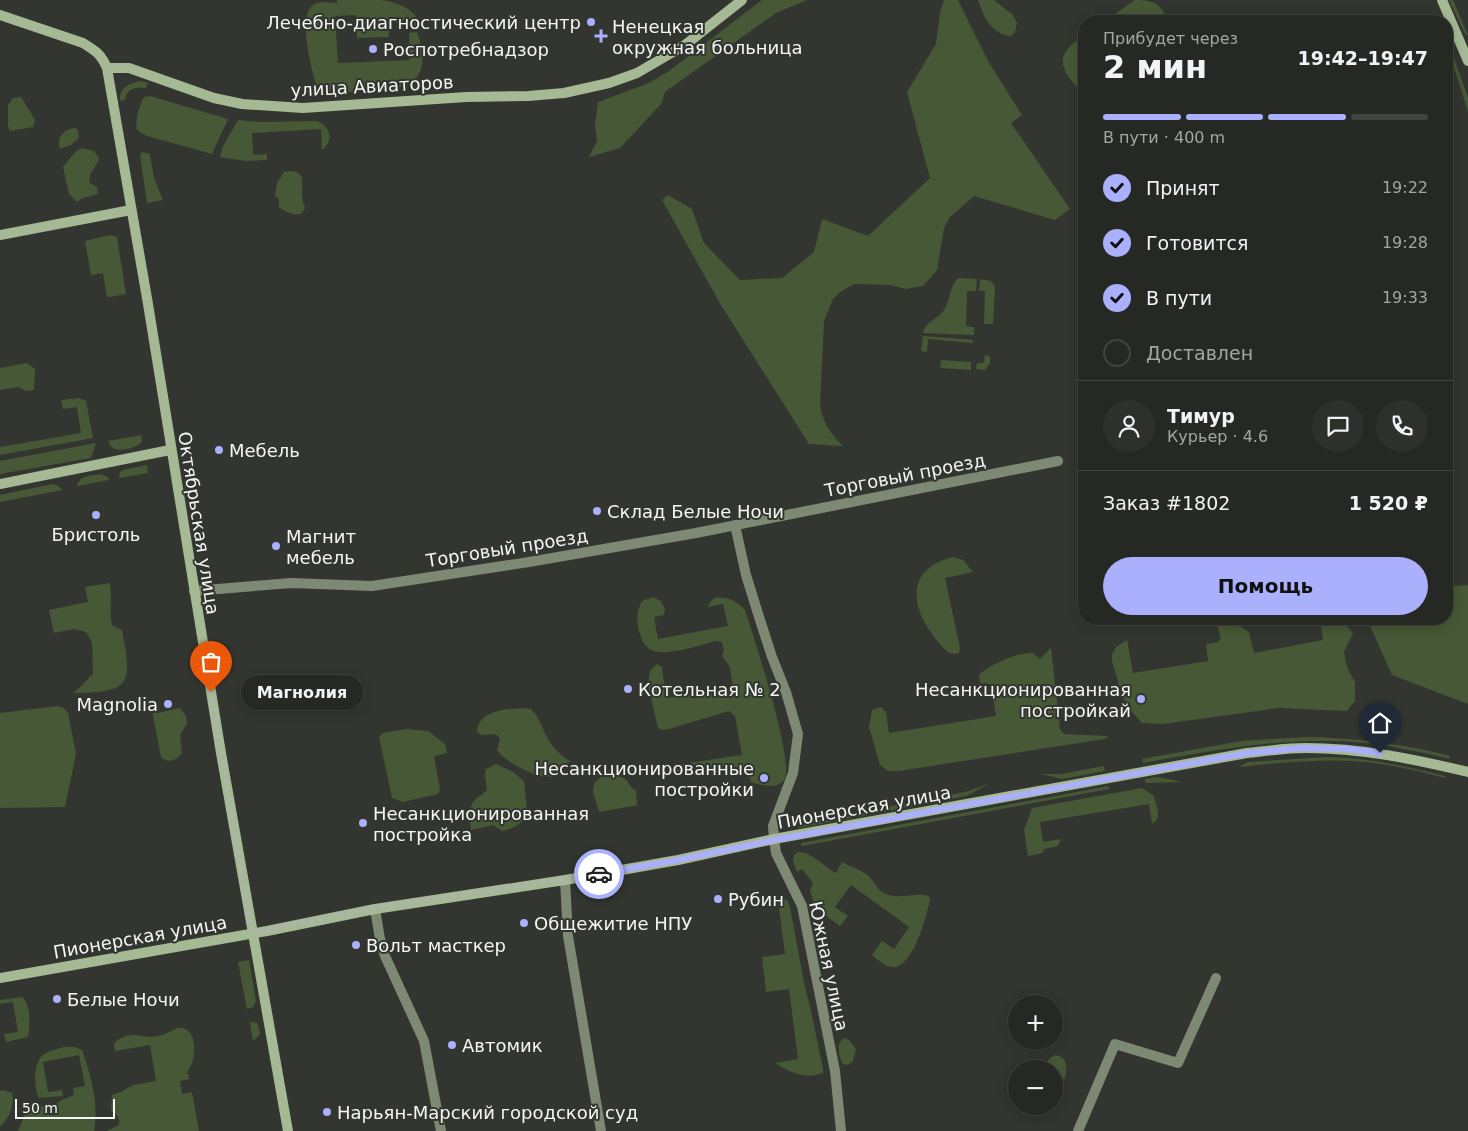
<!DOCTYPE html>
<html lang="ru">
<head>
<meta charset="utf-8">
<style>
	body { margin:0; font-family:"DejaVu Sans",sans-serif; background:#2e302c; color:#f1f3f6; height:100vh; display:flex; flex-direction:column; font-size:19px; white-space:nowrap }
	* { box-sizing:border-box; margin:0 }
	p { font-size:16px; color:#a4a6a6 }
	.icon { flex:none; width:28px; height:28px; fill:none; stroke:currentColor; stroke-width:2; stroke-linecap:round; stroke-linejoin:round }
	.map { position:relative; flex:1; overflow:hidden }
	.side { position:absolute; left:1078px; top:15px; width:375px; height:610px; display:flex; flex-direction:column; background:#262824; border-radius:20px; box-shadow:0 2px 12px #0003,0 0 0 1px #424441 }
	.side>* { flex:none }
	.tools { position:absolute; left:1008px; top:995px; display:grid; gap:10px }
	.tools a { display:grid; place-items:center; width:55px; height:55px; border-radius:50%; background:#262824; box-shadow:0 2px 12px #0003,0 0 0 1px #424441; font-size:25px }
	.scale { position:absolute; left:15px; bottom:12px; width:100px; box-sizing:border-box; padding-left:5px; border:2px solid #f3f6f2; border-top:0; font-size:14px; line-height:18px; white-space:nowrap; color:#f3f6f2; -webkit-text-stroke:4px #333630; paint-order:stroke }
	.pin { position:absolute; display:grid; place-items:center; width:42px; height:42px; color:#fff; margin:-51px -21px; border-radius:50% 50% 50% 0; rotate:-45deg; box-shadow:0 0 5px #0007 }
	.pin .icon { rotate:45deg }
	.courier { position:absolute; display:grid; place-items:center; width:50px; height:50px; margin:-25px; border:4px solid #aab0fb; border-radius:50%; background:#fff; color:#222; box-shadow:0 1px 6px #0007 }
	.bubble { position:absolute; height:35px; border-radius:18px; background:#262824; box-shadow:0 2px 12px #0003,0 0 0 1px #424441; font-size:16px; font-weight:800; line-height:35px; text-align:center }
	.headline em { font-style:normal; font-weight:800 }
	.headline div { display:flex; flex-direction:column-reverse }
	.headline { display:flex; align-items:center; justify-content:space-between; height:85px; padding:0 25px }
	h1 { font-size:32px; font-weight:800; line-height:38px }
	.bar { display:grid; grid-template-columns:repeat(4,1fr); gap:8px 5px; align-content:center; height:60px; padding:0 25px }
	.bar i { height:6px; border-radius:4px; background:#424441 }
	.bar .selected { background:#aab0fb }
	.bar p { grid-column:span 4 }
	.line { display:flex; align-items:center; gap:12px; padding:0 25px; border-top:1px solid #424441 }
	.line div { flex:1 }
	.round { display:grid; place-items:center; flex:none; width:52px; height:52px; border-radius:26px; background:#2e302c }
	ol { padding:0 25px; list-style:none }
	li { display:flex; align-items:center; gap:15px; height:55px }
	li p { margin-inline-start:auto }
	li .icon { padding:5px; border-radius:50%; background:#aab0fb; color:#111; stroke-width:4 }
	li:last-child { color:#a4a6a6 }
	li i { width:28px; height:28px; border:2px solid #424441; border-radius:50% }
	.primary-button { display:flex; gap:10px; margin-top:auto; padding:10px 25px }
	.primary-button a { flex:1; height:58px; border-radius:30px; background:#aab0fb; color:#111; font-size:20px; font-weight:800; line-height:58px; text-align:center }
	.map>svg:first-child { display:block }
</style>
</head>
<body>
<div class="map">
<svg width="1468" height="1131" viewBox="0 0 1468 1131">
	<rect width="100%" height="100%" fill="#333630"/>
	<!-- green -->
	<path fill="#465835" d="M 337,0 C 351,0 366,0 381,0 C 393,1 424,11 416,27 L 409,28 L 408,20 L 388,21 L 389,37 L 357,38 L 356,15 L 335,16 L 338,63 L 410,60 L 409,33 L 417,32 C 422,44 426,66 417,77 C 414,81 409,84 405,86 C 391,90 325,96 317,88 C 312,72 297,15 313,5 C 320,0 329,3 337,3 Z
		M 762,0 L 807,0 L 776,13 L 665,92 L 661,104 L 620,148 L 589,157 L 597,141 L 595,125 L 598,102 L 649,83 L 669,71 Z
		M 944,0 L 958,0 L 988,61 L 1022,115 L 1011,123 L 1070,209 L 1055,220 L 974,196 L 950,217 L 944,228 L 937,270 L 923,286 L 906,289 L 890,285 L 854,284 L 840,292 L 833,299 L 824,321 L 820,405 C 823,423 830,433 843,446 L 809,444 L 721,305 L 662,200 L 668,195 L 692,209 L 704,243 L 740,280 L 782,278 L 814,252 L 822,219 L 868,236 L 930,178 L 907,92 L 936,44 L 940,13 Z
		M 978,0 L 994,0 L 1013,15 L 1017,23 L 1015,32 L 1011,36 C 992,34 983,17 978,0 Z
		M 1135,0 C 1157,0 1159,5 1170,21 L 1105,21 Z
		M 1449,0 L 1453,0 L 1468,36 L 1465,34 Z
		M 1446,35 L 1468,98 L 1468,112 L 1446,41 Z
		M 1084,36 L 1084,93 C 1072,83 1054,64 1068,49 C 1072,43 1078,40 1084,36 Z
		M 141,81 L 148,83 L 146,88 C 136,86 126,89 125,100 L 120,101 C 119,88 129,83 141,81 Z
		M 150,96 L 228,119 L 212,154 L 147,136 L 137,130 C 135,119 139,106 144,97 Z
		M 21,97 L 35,120 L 33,127 L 10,131 L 8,126 L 8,105 L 13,98 Z
		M 238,120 L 260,122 L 317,121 C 331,127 334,140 322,150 L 321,129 L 252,133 L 253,155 L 267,154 L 267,160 L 246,161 L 220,157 L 223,146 Z
		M 75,128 L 78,130 L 79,138 L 71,145 L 60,149 C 56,137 64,129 75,128 Z
		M 82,148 L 94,151 L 99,158 C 97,168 87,172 90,183 L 97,187 L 98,194 L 83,198 L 77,202 L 69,194 L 63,167 L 75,152 Z
		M 142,152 L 150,154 L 154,178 L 163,200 L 147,203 L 140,155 Z
		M 291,171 L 297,172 L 302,177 C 303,188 300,197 305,208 L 301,214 C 292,215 287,213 279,207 L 279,199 L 275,196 L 277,183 L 284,172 Z
		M 110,235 L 117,237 L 126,294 L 110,297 L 107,297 L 103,273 L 91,275 L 85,241 Z
		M 958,278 L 977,279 L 976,291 L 967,291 L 966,326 L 974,327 L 974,335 L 923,333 C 925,322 938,319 944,310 C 951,300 949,287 958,278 Z
		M 980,279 L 991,281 L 995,287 L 993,324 L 984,324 L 985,291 L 979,291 Z
		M 923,336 L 973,340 L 973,343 L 928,339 L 927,352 L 921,351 Z
		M 985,355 L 990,356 L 990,363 L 985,370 L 976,369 L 977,363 L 984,363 Z
		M 941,360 L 971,362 L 971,370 L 940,368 Z
		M 27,363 L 35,369 L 34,390 L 25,391 L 19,387 L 0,390 L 0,368 Z
		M 79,398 L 86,401 L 93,438 L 0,455 L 0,447 L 81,433 L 77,407 L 63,409 L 61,400 Z
		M 141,435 L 142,442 C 137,448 120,452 113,448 C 110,446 110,444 108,441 Z
		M 96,443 L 91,458 L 0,474 L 0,461 Z
		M 147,465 L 148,473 L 119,478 L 120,472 L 123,470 Z
		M 100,474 L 108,477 L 109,480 L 77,486 C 80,475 90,476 100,474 Z
		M 53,484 L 58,486 L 63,490 L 0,502 L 0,495 Z
		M 953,557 L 963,560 L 973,572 L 945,578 L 960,648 L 959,653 C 955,654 951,654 948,652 C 941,647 935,638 930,631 C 908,599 911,567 953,557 Z
		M 110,583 C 112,597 109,610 112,625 L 122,630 C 132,684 132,692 74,693 L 93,674 L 92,643 L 86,632 L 74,629 L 54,633 L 49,610 L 88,602 L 85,587 Z
		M 1468,585 L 1468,704 L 1392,675 L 1367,619 L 1446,619 L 1446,587 Z
		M 653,597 L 661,601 L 665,609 L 664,615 L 654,617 L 658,639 L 728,626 L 723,604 L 707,607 L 714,598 C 728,596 735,600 745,610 C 753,634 796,766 784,780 C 776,790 761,785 751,782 C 750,779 748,774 746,772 C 732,760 692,771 676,774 L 672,769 L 675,765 L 742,755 L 735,716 L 729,711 L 669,729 L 663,730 L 658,728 L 648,685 L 650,670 L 657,664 L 662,667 L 666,698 L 733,688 L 730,667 L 722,656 L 724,651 L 722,642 L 716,641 C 700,645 661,659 648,648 C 643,644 641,637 639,631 C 636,620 637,610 642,601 Z
		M 1215,619 L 1228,619 L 1249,632 L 1254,653 L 1323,640 L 1320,619 L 1306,621 L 1306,619 L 1341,619 L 1353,633 L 1344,652 L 1347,667 L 1355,682 L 1355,701 L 1347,711 L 1279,708 L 1163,724 L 1142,723 L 1131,711 L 1122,695 L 1112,661 L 1112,654 L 1116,647 L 1127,640 L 1133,673 L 1208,661 L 1206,644 L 1218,642 L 1221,638 Z
		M 1051,648 L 1060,729 L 1064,734 L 1109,736 L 1105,739 L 899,771 L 888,771 L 880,765 L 869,727 L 872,710 L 881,707 L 886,712 L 889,733 L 996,716 L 992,687 L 990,684 L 980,683 L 979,675 C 990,664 1019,652 1033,653 L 1040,659 Z
		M 57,706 L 64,708 L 68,713 L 76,754 L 65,807 L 0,808 L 0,713 Z
		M 180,708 L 186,716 L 187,723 L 180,735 L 182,753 C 177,760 168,764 161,757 L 152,710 L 158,713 Z
		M 526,708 L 527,709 L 531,709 C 538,716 540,723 545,733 C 551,746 559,754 571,762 L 560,765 L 562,774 C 557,775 551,777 546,777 C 535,777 502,760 497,750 L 500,740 L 498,736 L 495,734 L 481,735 L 477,732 C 478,709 510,709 526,708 Z
		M 406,729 L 428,731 L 445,744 L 447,753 L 434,756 L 440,790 L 438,794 L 403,802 L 392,798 L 379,737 L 383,733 Z
		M 1307,737 C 1356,738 1403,744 1450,756 L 1449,759 C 1410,749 1369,741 1329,741 C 1266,740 1204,752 1143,763 L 1142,759 L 1241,741 Z
		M 1327,757 C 1368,758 1406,766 1445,776 L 1445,778 C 1415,770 1385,763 1354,761 C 1316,759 1277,763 1239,767 L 1248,762 Z
		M 496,764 L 513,772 L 524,781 C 526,807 534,824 502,831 L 493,825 L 471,830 C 470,820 468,804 477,798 C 481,795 484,794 487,790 L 485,776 L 486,769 Z
		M 1104,766 L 1105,771 L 1062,779 L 1041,774 L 1061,774 Z
		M 612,775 C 632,778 624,782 636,791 L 637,804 L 638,805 L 599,812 L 593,792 L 594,783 L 601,777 Z
		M 1157,777 L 1182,782 L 1146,783 L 1145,779 Z
		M 989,784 L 966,796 L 799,828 L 799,824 L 965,792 Z
		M 1109,786 L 1109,789 L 802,846 L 801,843 Z
		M 1142,788 L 1154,796 C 1156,805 1163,819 1152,824 L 1149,804 L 1040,822 L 1043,842 L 1061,839 L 1058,846 L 1044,849 L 1042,853 L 1028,856 L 1024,830 L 1032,808 Z
		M 798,852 C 811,851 824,867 836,873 L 842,862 C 851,867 866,871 872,880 C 878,888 879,892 889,895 C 903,899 916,892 928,896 L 930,899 C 927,915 914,964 895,967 C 887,969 878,960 872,955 L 882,941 L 894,949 L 909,927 L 851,885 L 835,907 L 848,916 L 840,926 L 815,908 L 810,890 L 813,883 L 802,869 L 797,872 L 793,861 L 794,855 Z
		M 778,900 L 787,900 L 790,907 L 805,988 L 810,1006 L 823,1069 L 823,1073 C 805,1080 790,1072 775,1063 L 798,1059 L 789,989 L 766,992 L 762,957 L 785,954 Z
		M 249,960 L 256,1001 L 253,1007 L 247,1009 L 238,962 Z
		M 22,997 C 31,1004 30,1026 28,1037 L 6,1042 L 4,1034 L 18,1032 L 13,1002 L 0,1004 L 0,1000 Z
		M 250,1022 L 257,1023 L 260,1034 L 253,1041 Z
		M 177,1028 C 199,1025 197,1061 187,1072 L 190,1079 L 180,1081 L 182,1094 L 192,1092 L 199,1131 L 107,1131 L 119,1125 C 120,1116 117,1116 111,1110 L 112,1095 L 121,1092 L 133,1085 L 156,1081 L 150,1045 L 115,1051 L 114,1047 L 115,1042 C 135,1028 141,1040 158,1036 C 165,1035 171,1031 177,1028 Z
		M 845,1038 L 850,1041 L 856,1049 L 853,1061 L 848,1065 L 843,1064 C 839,1057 835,1041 845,1038 Z
		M 64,1047 L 75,1047 L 82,1050 C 91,1076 99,1103 94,1131 L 18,1131 L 26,1112 L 32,1108 L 56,1104 L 62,1100 L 74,1095 L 73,1088 L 85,1086 L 79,1055 L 43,1062 L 48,1092 L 62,1090 L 63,1096 L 39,1098 C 34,1089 33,1064 42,1056 C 47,1051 57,1049 64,1047 Z
		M 1055,1055 C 1068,1057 1067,1067 1065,1078 L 1054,1083 L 1054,1069 L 1043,1069 L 1049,1059 Z
		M 3,1090 L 12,1093 C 15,1106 9,1118 0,1127 L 0,1091 Z"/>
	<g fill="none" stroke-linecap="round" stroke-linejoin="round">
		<!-- street -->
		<path stroke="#7d8972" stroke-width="10" d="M 735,525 L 746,575 L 760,620 L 772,657 L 786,692 L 798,734 L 793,773 L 773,826 L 774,839 L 776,853 L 802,906 L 835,1071 L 841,1131
			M 194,591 L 291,583 L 372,586 L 529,562 L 696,533 L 1058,461
			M 565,880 L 568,936 L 601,1131
			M 375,909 L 380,939 L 385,956 L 424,1041 L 441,1131
			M 1078,1131 L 1115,1044 L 1178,1063 L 1216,978"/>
		<!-- secondary -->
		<path stroke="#a5b994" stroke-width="10" d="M 1442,0 L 1468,61
			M 0,15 L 83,43 C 96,51 101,54 107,68 L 148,304 L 221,753 L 288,1131
			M 107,68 L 129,68 L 214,98 L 242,104 L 303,108 L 466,97 L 528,96 L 564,93 L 609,83 L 637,73 L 685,45 L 742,0
			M 0,235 L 131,210
			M 0,484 L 170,450
			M 0,978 L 267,931 L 375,909 L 565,880 L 678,860 L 774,839 L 1247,753 C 1266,751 1286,748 1305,748 C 1361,748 1414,759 1468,772"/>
	</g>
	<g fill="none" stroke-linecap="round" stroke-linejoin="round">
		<!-- done -->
		<path stroke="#b0b3ae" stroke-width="5" stroke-dasharray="0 9" d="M 211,692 L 252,933 L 375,908 L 599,874"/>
		<!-- route -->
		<path stroke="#aab0fb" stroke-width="6" d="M 599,874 L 678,860 L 774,840 L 1247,753 L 1302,748 L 1348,749 L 1380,753"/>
	</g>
	<!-- markers -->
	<g fill="#aab0fb" stroke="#333630" stroke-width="2">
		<circle cx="591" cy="22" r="5"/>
		<path d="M598.5 28.5h5v5h5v5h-5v5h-5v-5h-5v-5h5z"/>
		<circle cx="373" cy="49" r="5"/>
		<circle cx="219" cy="450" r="5"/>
		<circle cx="597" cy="511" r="5"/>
		<circle cx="96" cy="515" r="5"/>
		<circle cx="276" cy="546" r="5"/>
		<circle cx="628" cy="689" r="5"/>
		<circle cx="1141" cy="699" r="5"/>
		<circle cx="168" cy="704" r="5"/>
		<circle cx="764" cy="778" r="5"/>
		<circle cx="363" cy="823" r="5"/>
		<circle cx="718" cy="899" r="5"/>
		<circle cx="524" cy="923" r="5"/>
		<circle cx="356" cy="945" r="5"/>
		<circle cx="57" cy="999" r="5"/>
		<circle cx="452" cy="1045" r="5"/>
		<circle cx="327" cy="1112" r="5"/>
	</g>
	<g text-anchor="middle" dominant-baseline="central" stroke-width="4" stroke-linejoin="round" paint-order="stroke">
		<!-- poi labels -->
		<g font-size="18" fill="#f3f6f2" stroke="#333630" text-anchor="start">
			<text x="581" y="22" text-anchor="end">Лечебно-диагностический центр</text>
			<text x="612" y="26">Ненецкая<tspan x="612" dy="21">окружная больница</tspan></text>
			<text x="383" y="49">Роспотребнадзор</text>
			<text x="229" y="450">Мебель</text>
			<text x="607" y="511">Склад Белые Ночи</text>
			<text x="96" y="534" text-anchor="middle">Бристоль</text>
			<text x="286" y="536">Магнит<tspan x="286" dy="21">мебель</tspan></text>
			<text x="638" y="689">Котельная № 2</text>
			<text x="1131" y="689" text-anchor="end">Несанкционированная<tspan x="1131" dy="21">постройкай</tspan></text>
			<text x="158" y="704" text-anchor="end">Magnolia</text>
			<text x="754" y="768" text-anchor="end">Несанкционированные<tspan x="754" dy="21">постройки</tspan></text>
			<text x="373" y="813">Несанкционированная<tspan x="373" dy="21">постройка</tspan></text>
			<text x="728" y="899">Рубин</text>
			<text x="534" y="923">Общежитие НПУ</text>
			<text x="366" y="945">Вольт масткер</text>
			<text x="67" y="999">Белые Ночи</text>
			<text x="462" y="1045">Автомик</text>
			<text x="337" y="1112">Нарьян-Марский городской суд</text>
		</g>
		<!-- street labels -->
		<g font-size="18" fill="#f3f6f2" stroke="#333630">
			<text transform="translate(372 86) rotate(-3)">улица Авиаторов</text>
			<text transform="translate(905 475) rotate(-11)">Торговый проезд</text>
			<text transform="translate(199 523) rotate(81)">Октябрьская улица</text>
			<text transform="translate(507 548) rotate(-9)">Торговый проезд</text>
			<text transform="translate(864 807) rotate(-10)">Пионерская улица</text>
			<text transform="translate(140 937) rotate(-10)">Пионерская улица</text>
			<text transform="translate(829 966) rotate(78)">Южная улица</text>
		</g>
	</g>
</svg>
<div class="tools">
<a>+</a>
<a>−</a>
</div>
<div class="scale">50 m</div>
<div class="pin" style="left:211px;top:692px;background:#ea580c"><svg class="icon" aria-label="bag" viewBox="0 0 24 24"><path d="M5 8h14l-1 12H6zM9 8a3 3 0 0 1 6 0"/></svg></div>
<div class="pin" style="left:1380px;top:753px;background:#1f2937"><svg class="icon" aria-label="home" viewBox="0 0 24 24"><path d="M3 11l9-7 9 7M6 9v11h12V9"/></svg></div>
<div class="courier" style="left:599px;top:874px"><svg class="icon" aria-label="car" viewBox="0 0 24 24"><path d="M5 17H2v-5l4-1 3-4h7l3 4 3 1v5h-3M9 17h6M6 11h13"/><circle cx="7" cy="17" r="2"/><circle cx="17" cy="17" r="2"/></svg></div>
<div class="bubble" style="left:241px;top:675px;width:122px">Магнолия</div>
<section class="side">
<div class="headline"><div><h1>2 мин</h1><p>Прибудет через</p></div><em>19:42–19:47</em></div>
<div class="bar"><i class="selected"></i><i class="selected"></i><i class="selected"></i><i></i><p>В пути · 400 m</p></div>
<ol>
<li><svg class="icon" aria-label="check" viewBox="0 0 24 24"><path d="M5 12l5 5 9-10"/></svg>Принят<p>19:22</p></li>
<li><svg class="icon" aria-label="check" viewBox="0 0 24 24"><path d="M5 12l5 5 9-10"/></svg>Готовится<p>19:28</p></li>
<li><svg class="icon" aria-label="check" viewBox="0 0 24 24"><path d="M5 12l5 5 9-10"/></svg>В пути<p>19:33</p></li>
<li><i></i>Доставлен</li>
</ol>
<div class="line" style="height:90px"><a class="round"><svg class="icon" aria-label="person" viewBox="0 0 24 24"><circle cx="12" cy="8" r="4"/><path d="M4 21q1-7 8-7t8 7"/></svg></a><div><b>Тимур</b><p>Курьер · 4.6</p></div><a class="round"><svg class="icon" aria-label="chat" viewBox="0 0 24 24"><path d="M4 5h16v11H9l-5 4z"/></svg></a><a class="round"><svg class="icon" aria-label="phone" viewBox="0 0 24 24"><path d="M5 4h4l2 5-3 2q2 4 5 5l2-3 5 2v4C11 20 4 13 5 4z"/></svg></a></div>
<div class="line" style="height:65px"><div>Заказ #1802</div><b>1 520 ₽</b></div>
<div class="primary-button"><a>Помощь</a></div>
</section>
</div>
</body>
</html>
